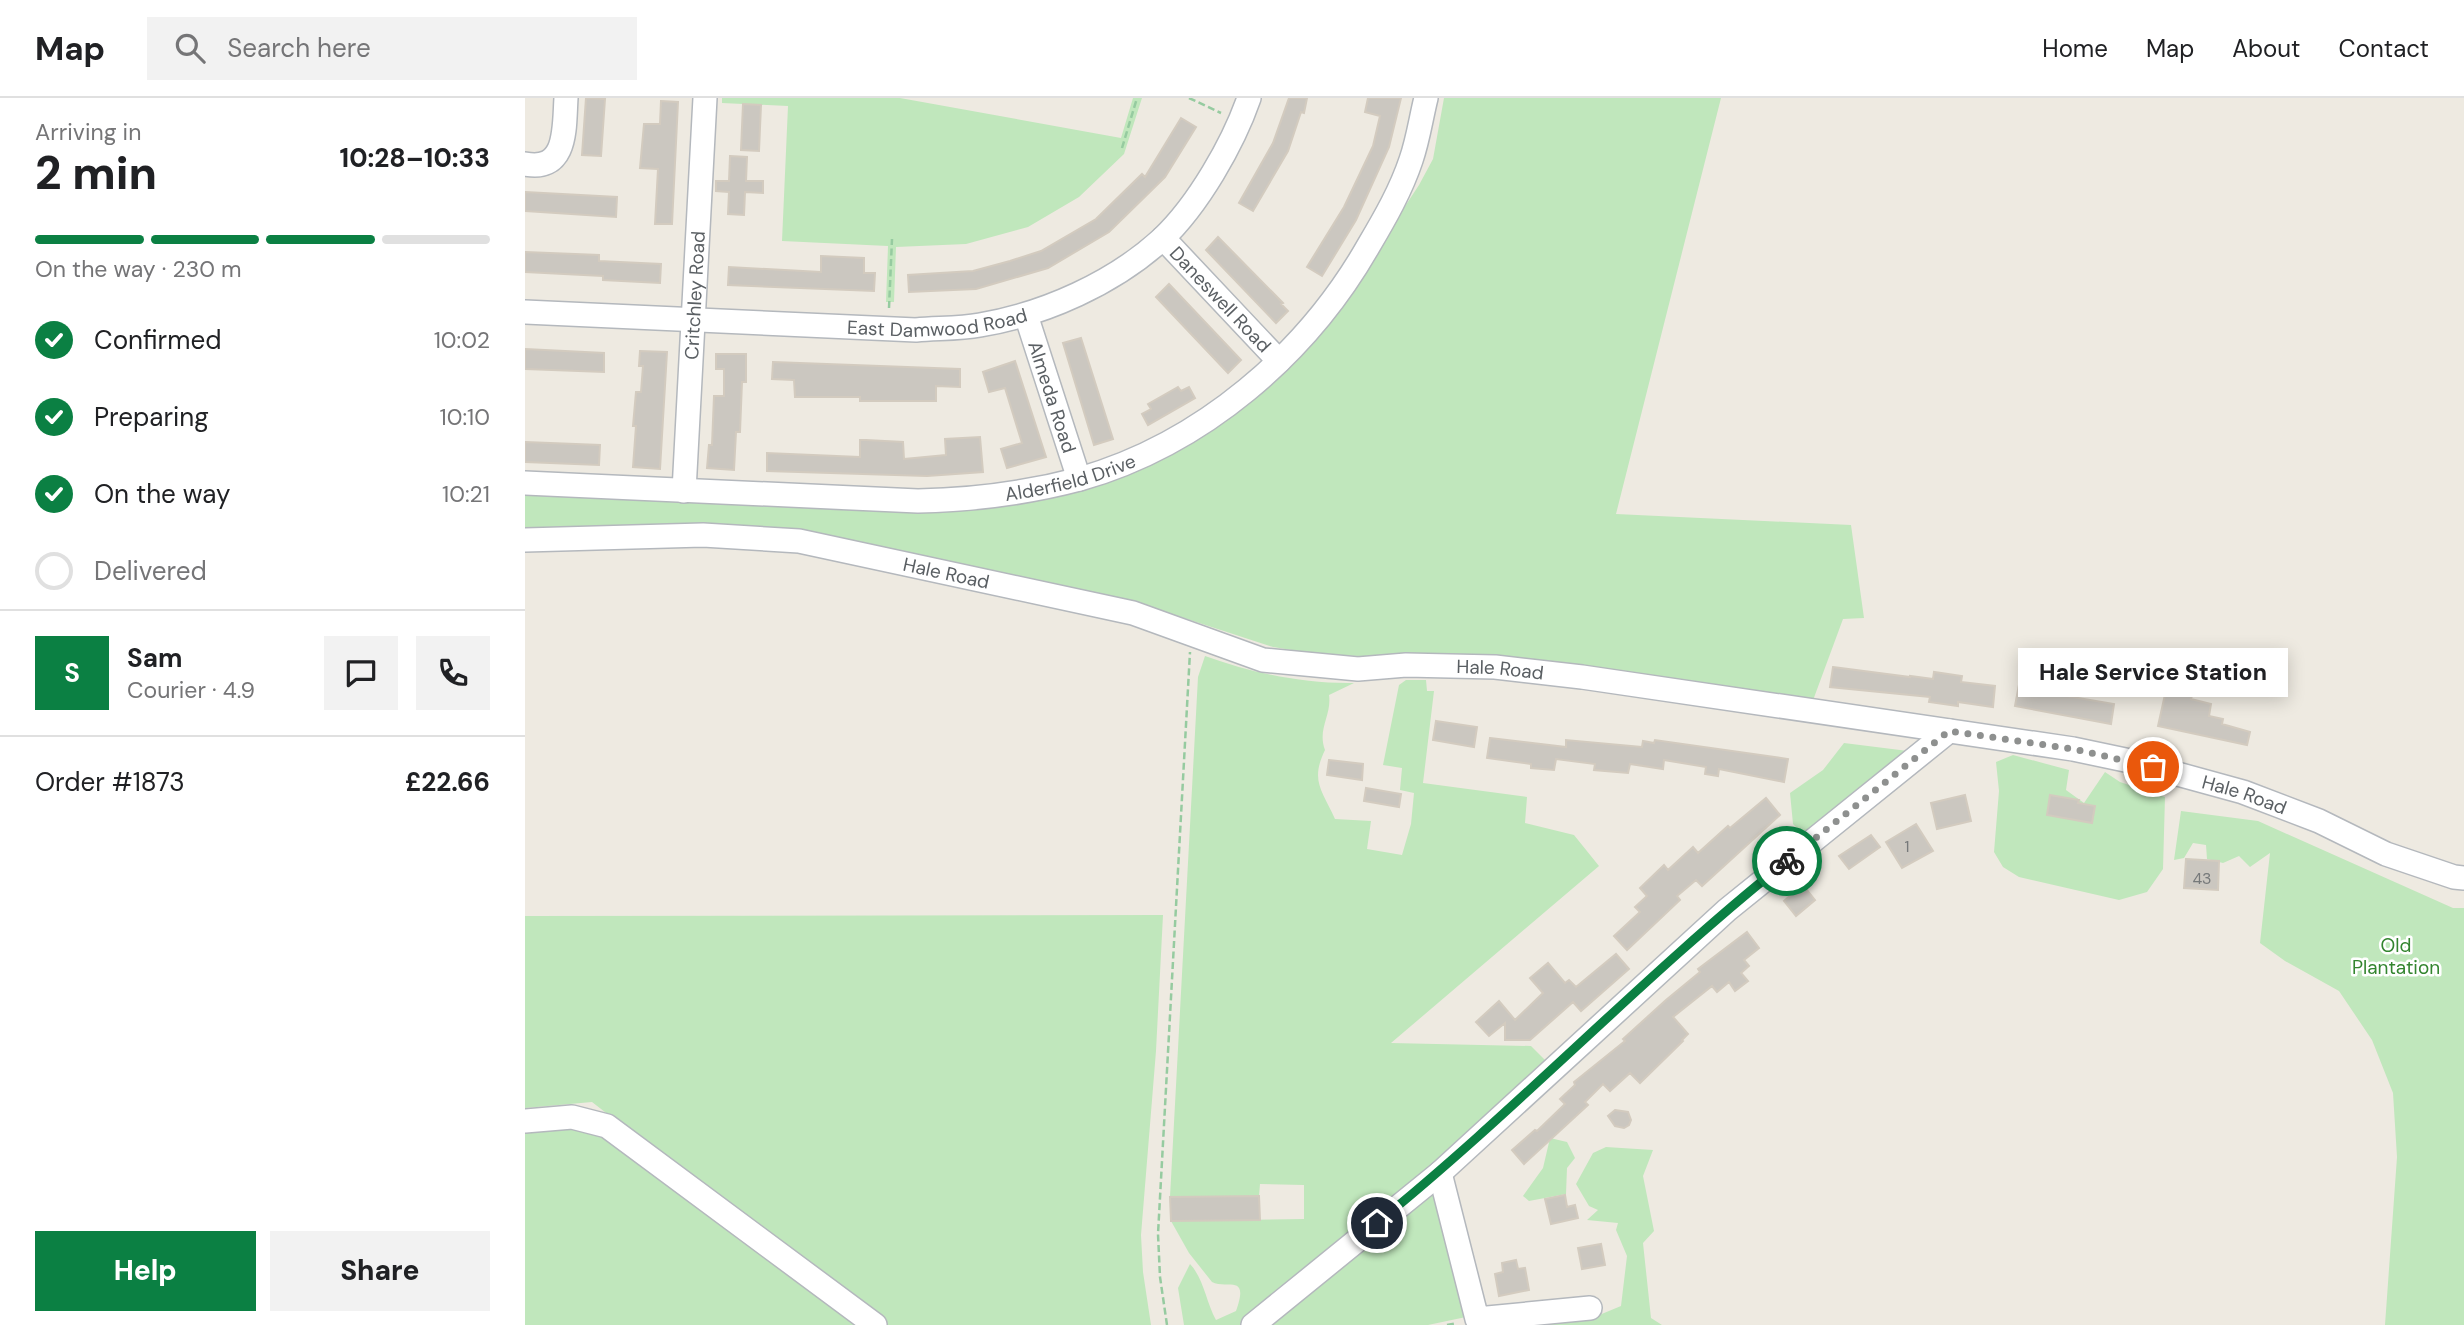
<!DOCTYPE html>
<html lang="en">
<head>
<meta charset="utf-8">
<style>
	body { margin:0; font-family:"DM Sans",sans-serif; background:#f2f2f2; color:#202124; height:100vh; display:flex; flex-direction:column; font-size:26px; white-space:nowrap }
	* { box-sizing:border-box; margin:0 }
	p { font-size:23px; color:#757577 }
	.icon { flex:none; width:38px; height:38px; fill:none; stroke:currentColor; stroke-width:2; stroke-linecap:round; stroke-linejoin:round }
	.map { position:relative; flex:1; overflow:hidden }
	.details { display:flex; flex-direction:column; background:#fff; width:525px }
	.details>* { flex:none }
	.pin { position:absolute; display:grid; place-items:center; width:60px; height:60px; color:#fff; margin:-30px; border:4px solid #fff; border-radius:50%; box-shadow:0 2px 7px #0007 }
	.courier { position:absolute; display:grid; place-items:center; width:70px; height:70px; margin:-35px; border:5px solid #0b8043; border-radius:50%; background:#fff; color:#222; box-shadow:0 2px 9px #0007 }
	.bubble { position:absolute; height:49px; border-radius:0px; background:#fff; box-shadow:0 4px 18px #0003; font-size:23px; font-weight:800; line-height:49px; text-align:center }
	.summary em { font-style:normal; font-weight:800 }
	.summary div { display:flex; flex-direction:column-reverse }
	.summary { display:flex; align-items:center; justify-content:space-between; height:119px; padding:0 35px }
	h1 { font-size:46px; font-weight:800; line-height:52px }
	.bar { display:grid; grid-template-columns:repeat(4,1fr); gap:10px 7px; align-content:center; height:84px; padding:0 35px }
	.bar i { height:9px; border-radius:5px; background:#e0e0e0 }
	.bar .selected { background:#0b8043 }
	.bar p { grid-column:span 4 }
	.line { display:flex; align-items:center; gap:18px; padding:0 35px; border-top:2px solid #e0e0e0 }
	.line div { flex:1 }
	.round { display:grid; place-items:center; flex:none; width:74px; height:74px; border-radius:0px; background:#f2f2f2 }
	ol { padding:0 35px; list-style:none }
	li { display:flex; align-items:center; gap:21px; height:77px }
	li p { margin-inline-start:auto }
	li .icon { padding:7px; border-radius:50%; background:#0b8043; color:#fff; stroke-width:4 }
	li:last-child { color:#757577 }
	li i { width:38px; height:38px; border:4px solid #e0e0e0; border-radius:50% }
	.cta { display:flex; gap:14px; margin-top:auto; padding:14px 35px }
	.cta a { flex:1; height:80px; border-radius:0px; background:#0b8043; color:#fff; font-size:28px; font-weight:800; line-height:80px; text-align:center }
	.cta a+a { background:#f2f2f2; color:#202124 }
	header { display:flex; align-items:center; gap:42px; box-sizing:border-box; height:98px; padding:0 35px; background:#fff; border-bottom:2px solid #e0e0e0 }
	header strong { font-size:33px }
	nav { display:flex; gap:38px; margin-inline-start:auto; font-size:24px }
	.search { width:490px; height:63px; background:#f2f2f2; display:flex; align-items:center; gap:18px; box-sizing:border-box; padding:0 24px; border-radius:0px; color:#757577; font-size:26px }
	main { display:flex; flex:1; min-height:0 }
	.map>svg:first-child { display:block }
</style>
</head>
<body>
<header>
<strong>Map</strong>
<div class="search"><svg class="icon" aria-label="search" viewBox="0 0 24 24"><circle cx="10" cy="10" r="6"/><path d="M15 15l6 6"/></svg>Search here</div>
<nav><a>Home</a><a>Map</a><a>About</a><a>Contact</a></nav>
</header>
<main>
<section class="details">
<div class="summary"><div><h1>2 min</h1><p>Arriving in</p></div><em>10:28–10:33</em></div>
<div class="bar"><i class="selected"></i><i class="selected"></i><i class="selected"></i><i></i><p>On the way · 230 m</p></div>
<ol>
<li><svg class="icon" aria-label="check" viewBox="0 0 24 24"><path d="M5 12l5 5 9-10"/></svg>Confirmed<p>10:02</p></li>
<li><svg class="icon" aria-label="check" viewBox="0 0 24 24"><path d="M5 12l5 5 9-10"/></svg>Preparing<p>10:10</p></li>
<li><svg class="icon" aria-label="check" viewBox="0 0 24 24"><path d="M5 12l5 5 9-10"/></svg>On the way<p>10:21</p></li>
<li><i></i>Delivered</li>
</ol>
<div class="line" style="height:126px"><b class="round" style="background:#0b8043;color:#fff">S</b><div><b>Sam</b><p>Courier · 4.9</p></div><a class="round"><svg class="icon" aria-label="chat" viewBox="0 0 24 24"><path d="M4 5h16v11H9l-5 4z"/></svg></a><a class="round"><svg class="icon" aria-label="phone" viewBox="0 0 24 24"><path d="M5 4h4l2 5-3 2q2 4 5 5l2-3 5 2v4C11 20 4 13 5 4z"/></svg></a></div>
<div class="line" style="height:91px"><div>Order #1873</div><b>£22.66</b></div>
<div class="cta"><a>Help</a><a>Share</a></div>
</section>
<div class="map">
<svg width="1939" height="1227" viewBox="0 0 1939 1227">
	<rect width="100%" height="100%" fill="#eeeae1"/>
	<!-- green -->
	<path fill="#c0e7bc" d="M 197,0 L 375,0 L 596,40 L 608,0 L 617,0 L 599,56 L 554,99 L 503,129 L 441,146 L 371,149 L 369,204 L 361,204 L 363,148 L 257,143 L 263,8 L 197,5 Z
		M 919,0 L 1196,0 L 1091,416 L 1326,427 L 1339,520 L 1318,521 L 1287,605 L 984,562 L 798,557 L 748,549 L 613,505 L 258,432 L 0,433 L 0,392 L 507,399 L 726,297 L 867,128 L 894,87 L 908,61 Z
		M 680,558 C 727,575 779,586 829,585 L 804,597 C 807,617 792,631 800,652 C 785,683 797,692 810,721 L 846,723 L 842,751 L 877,757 L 886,726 L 889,695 L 875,692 L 877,670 L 858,667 L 874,587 L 881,582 L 901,582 L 902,593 L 909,593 L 898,685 L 1002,699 L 1000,725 L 1049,737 L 1074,768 L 866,945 L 1006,948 L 1024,966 L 788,1170 L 717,1227 L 659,1227 L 653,1190 L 665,1166 C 679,1181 681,1204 691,1222 L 711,1213 C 725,1174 701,1192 687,1184 L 664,1155 L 646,1123 L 779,1121 L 779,1087 L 735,1086 L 734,1098 L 645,1099 L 673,579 Z
		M 1319,645 L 1383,653 L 1281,739 L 1268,726 L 1265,695 L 1298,672 Z
		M 1488,657 L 1544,672 L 1541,692 L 1559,705 L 1580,674 L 1595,684 L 1640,699 L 1638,771 L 1622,794 L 1594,802 L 1494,779 L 1478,769 L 1469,754 L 1474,693 L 1471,664 Z
		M 1656,713 L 1733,723 L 1928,810 L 1939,810 L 1939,1227 L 1860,1227 L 1872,1059 L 1868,995 L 1847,942 L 1814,893 L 1760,863 L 1735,845 L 1745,755 L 1725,769 L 1714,758 L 1698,765 L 1682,761 L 1681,747 L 1668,745 L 1659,760 L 1649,762 Z
		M 638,817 L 631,953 L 616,1137 L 618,1174 L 626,1227 L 355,1227 L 67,1004 L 0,1010 L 0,818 Z
		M 38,1027 L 73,1031 L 336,1227 L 0,1227 L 0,1030 Z
		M 1025,1040 L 1042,1044 L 1050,1060 L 1042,1070 L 1041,1096 L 1004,1103 L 998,1098 L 1018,1070 Z
		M 1081,1049 L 1128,1052 L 1118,1078 L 1129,1133 L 1118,1145 L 1126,1220 L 1137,1227 L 972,1227 L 1067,1220 L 1096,1208 L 1102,1158 L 1091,1132 L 1093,1125 L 1062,1122 L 1073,1112 L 1064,1108 L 1051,1086 L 1068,1055 Z
		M 908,1095 L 920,1130 L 941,1219 L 903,1227 L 734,1227 Z"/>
	<!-- building -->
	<path fill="#cbc7c0" stroke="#d3cbbf" stroke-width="2" d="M 61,0 L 80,1 L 76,58 L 57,57 Z
		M 764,0 L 782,0 L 779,15 L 776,14 L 763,53 L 728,113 L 714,105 L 748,45 Z
		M 843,0 L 876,0 L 864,49 L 831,122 L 797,178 L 782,169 L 819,109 L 848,48 L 855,18 L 840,14 Z
		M 136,3 L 153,4 L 147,126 L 130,126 L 133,71 L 115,70 L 119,26 L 135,26 Z
		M 218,6 L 236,7 L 234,53 L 216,52 Z
		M 656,20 L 671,29 L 640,79 L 584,134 L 523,170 L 451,191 L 384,194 L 383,177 L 448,173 L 485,163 L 516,153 L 571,121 L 617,76 L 620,79 Z
		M 205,58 L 222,59 L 221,83 L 238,83 L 238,95 L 220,94 L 219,117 L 203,116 L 204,94 L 191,93 L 191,83 L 204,83 Z
		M 0,94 L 92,99 L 91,119 L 0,113 Z
		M 693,139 L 758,205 L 756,206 L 763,213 L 751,225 L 681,152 Z
		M 0,154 L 74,157 L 74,163 L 136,166 L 135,185 L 78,182 L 78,178 L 0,174 Z
		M 296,158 L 339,160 L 339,175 L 350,175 L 349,193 L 203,187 L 204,169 L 296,174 Z
		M 644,186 L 716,262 L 703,275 L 631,199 Z
		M 556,240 L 588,341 L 569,347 L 538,245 Z
		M 0,251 L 79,255 L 79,274 L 0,271 Z
		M 115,253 L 142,254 L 135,371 L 108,369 L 111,328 L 108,328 L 111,294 L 116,294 L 118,268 L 114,268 Z
		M 191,256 L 221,256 L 221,284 L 217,284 L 215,334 L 211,334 L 209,372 L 182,370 L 184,347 L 187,347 L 189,298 L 199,298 L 199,271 L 191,271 Z
		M 490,263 L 521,359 L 482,370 L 476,351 L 497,345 L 480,290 L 464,294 L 458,274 Z
		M 248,264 L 435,271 L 435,289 L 411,288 L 411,303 L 335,303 L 335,299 L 270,299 L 269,282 L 247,281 Z
		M 653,289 L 656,293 L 664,289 L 670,300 L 623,327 L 617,316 L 626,311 L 623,306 Z
		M 455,339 L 458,374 L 402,378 L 242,373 L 242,355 L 335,359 L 335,342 L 341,342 L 378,344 L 379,361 L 421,357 L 420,341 Z
		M 0,344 L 75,347 L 74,367 L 0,364 Z
		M 1308,569 L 1385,579 L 1385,578 L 1408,581 L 1409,574 L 1437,578 L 1436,584 L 1470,588 L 1468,609 L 1433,604 L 1433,608 L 1404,604 L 1405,599 L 1305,589 Z
		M 1495,581 L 1520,586 L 1518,594 L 1589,606 L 1586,626 L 1490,608 Z
		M 1641,592 L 1667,598 L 1666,601 L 1686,606 L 1684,618 L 1698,621 L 1697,626 L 1725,634 L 1722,647 L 1633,628 Z
		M 911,623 L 952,629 L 949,649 L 908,642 Z
		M 965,640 L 1041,649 L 1041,642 L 1117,649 L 1118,643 L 1129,645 L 1130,642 L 1263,661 L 1259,684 L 1194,671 L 1193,678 L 1180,676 L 1181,669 L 1139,662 L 1138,671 L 1105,666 L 1103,675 L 1069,672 L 1070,666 L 1031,661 L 1029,672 L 1006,670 L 1006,666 L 962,660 Z
		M 804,662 L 838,666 L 837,682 L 802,677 Z
		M 841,690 L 876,696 L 874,709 L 839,703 Z
		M 1440,697 L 1446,723 L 1412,731 L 1406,705 Z
		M 1525,697 L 1554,702 L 1553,705 L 1570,708 L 1567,725 L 1522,717 Z
		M 1241,700 L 1255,717 L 1177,788 L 1171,782 L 1152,798 L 1155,802 L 1102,852 L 1089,838 L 1115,814 L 1110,809 L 1122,798 L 1115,790 L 1139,767 L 1143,772 L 1168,749 L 1173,755 L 1203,728 L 1205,730 Z
		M 1391,726 L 1408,753 L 1377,770 L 1361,744 Z
		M 1346,737 L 1355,749 L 1324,771 L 1314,758 Z
		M 1661,761 L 1694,763 L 1693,792 L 1659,790 Z
		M 1278,787 L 1290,802 L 1271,818 L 1259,803 Z
		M 1222,834 L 1234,850 L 1219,862 L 1224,868 L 1216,875 L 1223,883 L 1210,893 L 1204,884 L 1192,894 L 1187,888 L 1148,919 L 1163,936 L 1157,942 L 1158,943 L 1115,985 L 1105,975 L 1085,993 L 1078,986 L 1060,1004 L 1063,1007 L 999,1066 L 987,1052 L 1010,1032 L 1012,1033 L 1040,1006 L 1035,1001 L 1050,987 L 1049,984 L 1100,943 L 1098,941 L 1141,902 L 1175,874 L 1173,871 Z
		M 1091,856 L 1104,871 L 1056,913 L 1048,904 L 1005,942 L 980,942 L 980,925 L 964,938 L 951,924 L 974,903 L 990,922 L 1018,895 L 1005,880 L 1023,865 L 1040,885 L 1044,882 L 1051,889 Z
		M 1090,1012 L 1103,1014 L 1106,1022 L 1104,1027 L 1099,1030 L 1090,1028 L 1083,1018 Z
		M 1040,1097 L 1042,1109 L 1050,1107 L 1053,1120 L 1026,1126 L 1020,1101 Z
		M 734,1098 L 735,1122 L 646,1123 L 645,1099 Z
		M 1076,1146 L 1080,1167 L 1057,1171 L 1053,1150 Z
		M 991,1162 L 993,1171 L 1000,1170 L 1004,1192 L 974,1198 L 970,1176 L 978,1174 L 977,1165 Z"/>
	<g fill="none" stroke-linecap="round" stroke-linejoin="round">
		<defs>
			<g id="minor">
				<path d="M 0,66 C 43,74 39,29 41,0"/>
				<path id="s1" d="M 638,140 L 754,263"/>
				<path id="s2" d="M 0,214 L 391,232 C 412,230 434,231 455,227 C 520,216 589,185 637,141 C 673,107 708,46 724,0"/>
				<path id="s3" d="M 501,217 L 554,381"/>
				<path id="s4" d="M 0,385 L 393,403 C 447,402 502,395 555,381 C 677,346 782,256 844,147 C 860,120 876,92 886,62 C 893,42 896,20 901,0"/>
				<path id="s5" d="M 159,393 L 180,0"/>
				<path id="s6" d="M 0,442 L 178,437 L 274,443 L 608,515 L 738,562 L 833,571 L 881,567 L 970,569 L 1057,579 L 1548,651 L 1605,663 L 1718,694 L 1794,723 L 1861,756 L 1929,779 L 1939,780"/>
				<path d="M 0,1023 L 47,1019 L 82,1028 L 350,1227"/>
				<path d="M 915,1075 L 952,1221 L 1065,1210"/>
				<path d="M 728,1227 L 915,1075 L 1202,812 L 1424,633"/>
			</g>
		</defs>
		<!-- minor casing -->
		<use href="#minor" stroke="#b4b8bd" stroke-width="26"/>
		<!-- path -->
		<path stroke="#96cba0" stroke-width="2.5" stroke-dasharray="7 3.5" stroke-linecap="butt" d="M 664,0 L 696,15
			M 597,50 L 612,0
			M 364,210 L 367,141
			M 642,1227 L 635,1179 L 633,1136 L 665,554
			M 922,1227 L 932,1225"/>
		<!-- minor -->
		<use href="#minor" stroke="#fff" stroke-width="23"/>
	</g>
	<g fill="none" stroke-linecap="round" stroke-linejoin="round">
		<!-- done -->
		<path stroke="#8e908f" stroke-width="7" stroke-dasharray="0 12.6" d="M 1262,763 L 1424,633 L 1548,651 L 1628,669"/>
		<!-- route -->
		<path stroke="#0b8043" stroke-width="9" d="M 852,1125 C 994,1010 1119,877 1262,763"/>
	</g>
	<g text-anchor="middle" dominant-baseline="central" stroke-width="5" stroke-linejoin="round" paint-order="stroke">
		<!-- number labels -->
		<g font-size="16" fill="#76797a">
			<text x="1382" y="748">1</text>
			<text x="1677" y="780">43</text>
		</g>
		<!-- street labels -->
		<g font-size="19" fill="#5a5f63" stroke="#fff">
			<text stroke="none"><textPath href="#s5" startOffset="196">Critchley Road</textPath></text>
			<text stroke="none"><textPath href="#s1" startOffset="84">Daneswell Road</textPath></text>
			<text stroke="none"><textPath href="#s2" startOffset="413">East Damwood Road</textPath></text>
			<text stroke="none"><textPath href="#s3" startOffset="86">Almeda Road</textPath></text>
			<text stroke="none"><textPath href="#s4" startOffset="548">Alderfield Drive</textPath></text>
			<text stroke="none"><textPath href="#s6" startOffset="425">Hale Road</textPath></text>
			<text stroke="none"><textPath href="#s6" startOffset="992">Hale Road</textPath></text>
			<text stroke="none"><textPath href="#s6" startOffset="1748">Hale Road</textPath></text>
		</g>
		<!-- park labels -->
		<g font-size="19" fill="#33852f" stroke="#fff">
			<text x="1871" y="847">Old<tspan x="1871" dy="22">Plantation</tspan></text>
		</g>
	</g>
</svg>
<div class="pin" style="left:1628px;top:669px;background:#ea580c"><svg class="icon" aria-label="bag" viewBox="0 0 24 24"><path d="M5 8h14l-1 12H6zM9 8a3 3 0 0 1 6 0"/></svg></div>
<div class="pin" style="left:852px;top:1125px;background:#1f2937"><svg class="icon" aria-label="home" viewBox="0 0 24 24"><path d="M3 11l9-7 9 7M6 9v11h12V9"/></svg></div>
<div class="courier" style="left:1262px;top:763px"><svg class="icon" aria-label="bike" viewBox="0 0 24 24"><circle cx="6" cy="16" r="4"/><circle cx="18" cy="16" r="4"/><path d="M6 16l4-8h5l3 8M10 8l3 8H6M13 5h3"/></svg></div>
<div class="bubble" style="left:1493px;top:550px;width:270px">Hale Service Station</div>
</div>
</main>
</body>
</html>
